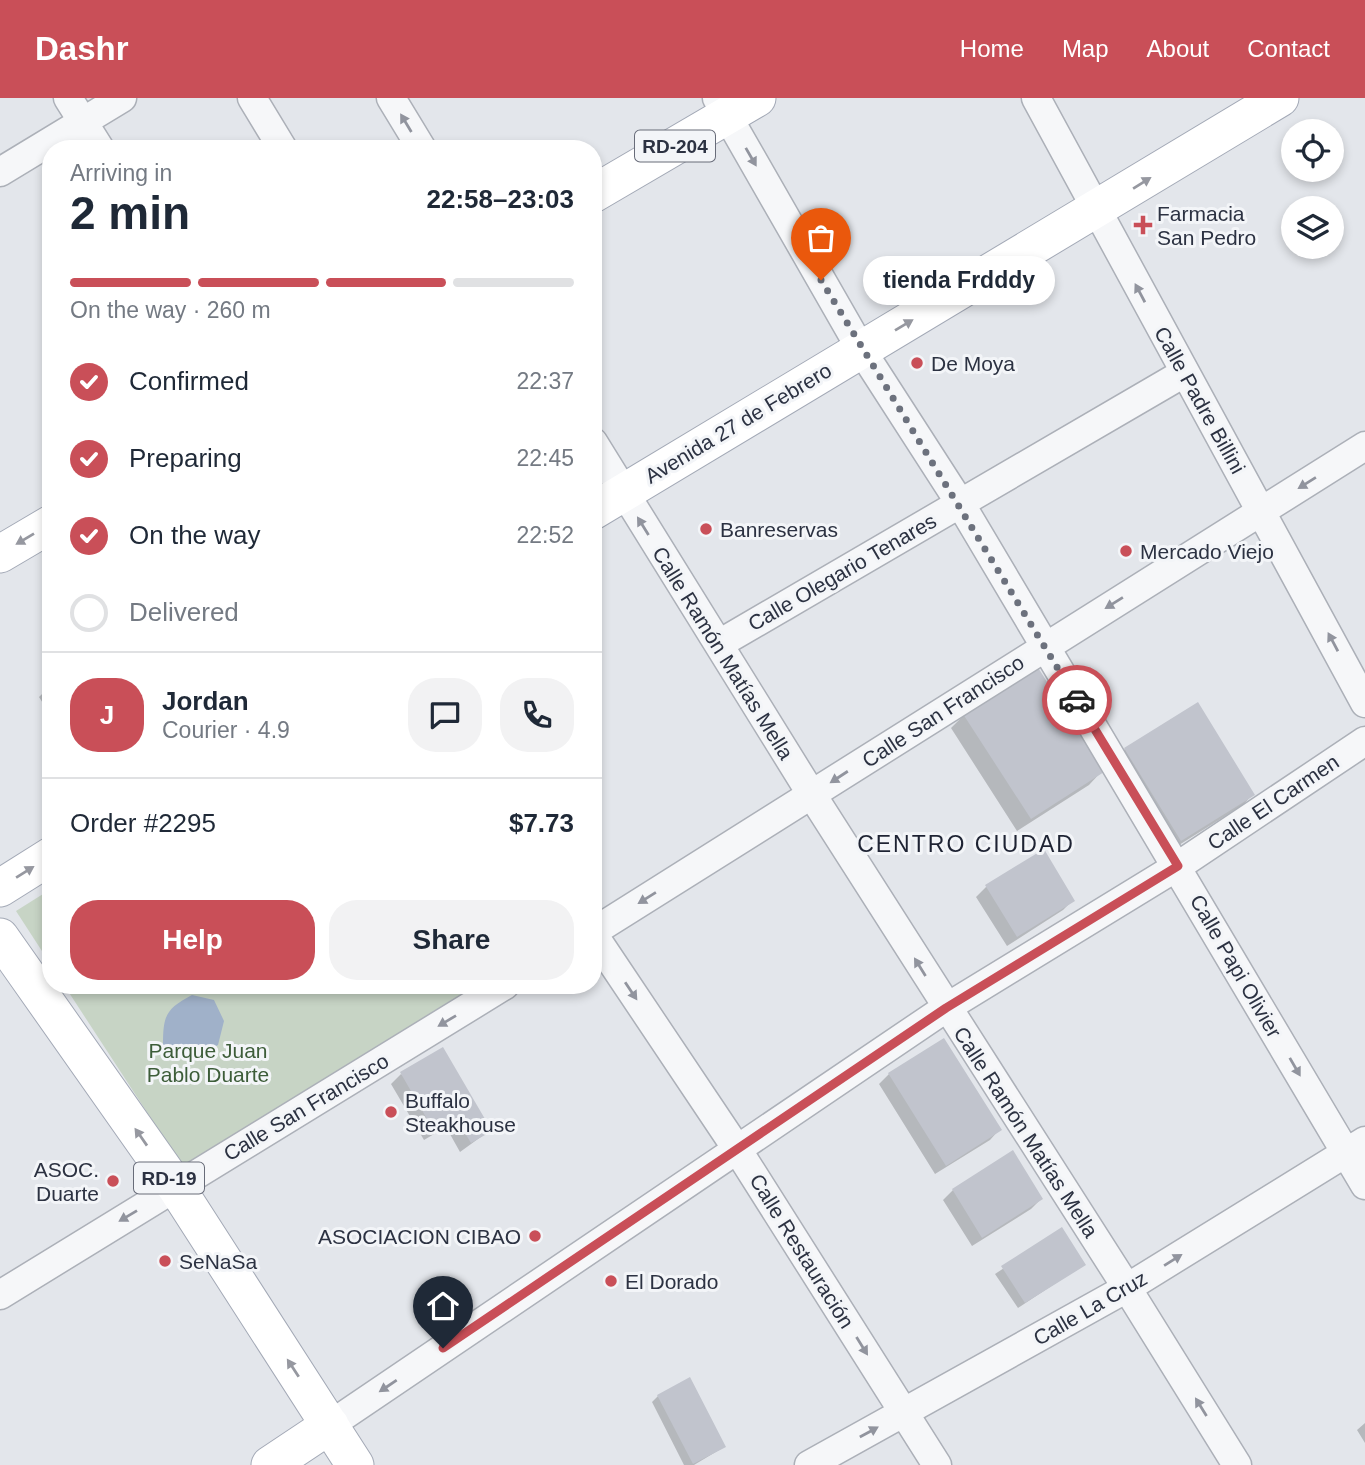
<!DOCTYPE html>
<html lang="en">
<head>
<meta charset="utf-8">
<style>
	body { margin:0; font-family:Arial,sans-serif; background:#f2f2f3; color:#1f2937; height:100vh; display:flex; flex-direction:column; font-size:26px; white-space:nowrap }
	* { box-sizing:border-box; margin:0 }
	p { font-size:23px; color:#747a83 }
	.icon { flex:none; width:38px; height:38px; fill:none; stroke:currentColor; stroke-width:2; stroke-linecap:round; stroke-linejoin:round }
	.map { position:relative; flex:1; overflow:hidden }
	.side { position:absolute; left:42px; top:42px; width:560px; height:854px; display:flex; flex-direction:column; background:#fff; border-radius:28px; box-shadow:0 4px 10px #0003 }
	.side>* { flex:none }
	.fabs { position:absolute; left:1281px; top:21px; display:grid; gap:14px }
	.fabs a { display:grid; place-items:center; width:63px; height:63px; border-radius:50%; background:#fff; box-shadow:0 4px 10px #0003; font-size:35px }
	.pin { position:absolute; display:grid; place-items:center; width:60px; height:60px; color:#fff; margin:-72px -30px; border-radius:50% 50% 50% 0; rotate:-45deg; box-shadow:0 0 7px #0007 }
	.pin .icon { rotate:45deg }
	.courier { position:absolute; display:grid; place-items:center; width:70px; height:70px; margin:-35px; border:5px solid #c94f58; border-radius:50%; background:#fff; color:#222; box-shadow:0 2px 9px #0007 }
	.bubble { position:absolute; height:49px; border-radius:24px; background:#fff; box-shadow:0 4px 10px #0003; font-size:23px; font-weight:600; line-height:49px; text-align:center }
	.overview em { font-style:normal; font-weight:600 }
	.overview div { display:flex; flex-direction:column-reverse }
	.overview { display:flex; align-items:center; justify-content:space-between; height:119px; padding:0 28px }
	h1 { font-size:46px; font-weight:600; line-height:52px }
	.bar { display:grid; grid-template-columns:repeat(4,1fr); gap:10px 7px; align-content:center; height:84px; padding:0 28px }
	.bar i { height:9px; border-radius:5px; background:#e0e1e3 }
	.bar .selected { background:#c94f58 }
	.bar p { grid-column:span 4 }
	.line { display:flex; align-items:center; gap:18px; padding:0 28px; border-top:2px solid #e0e1e3 }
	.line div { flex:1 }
	.round { display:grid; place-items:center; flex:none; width:74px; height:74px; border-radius:28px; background:#f2f2f3 }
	ol { padding:0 28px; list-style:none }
	li { display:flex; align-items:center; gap:21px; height:77px }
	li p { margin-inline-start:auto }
	li .icon { padding:7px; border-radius:50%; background:#c94f58; color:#fff; stroke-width:4 }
	li:last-child { color:#747a83 }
	li i { width:38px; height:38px; border:4px solid #e0e1e3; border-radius:50% }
	.action { display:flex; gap:14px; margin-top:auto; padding:14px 28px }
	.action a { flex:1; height:80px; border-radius:28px; background:#c94f58; color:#fff; font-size:28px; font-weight:600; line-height:80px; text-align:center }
	.action a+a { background:#f2f2f3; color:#1f2937 }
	header { display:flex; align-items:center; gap:42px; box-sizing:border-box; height:98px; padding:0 35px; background:#c94f58; color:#fff }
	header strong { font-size:33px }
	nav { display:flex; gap:38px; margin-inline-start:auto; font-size:24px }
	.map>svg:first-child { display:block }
</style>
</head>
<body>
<header>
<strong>Dashr</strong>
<nav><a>Home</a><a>Map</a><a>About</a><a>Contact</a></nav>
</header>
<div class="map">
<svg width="1365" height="1367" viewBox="0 0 1365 1367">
	<rect width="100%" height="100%" fill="#e3e6eb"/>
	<!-- green -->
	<path fill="#c7d4c5" d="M 51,791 L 51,867 L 16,813 Z
		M 64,887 L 478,887 L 184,1071 Z"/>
	<!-- water -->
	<path fill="#a0b1c9" d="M 192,897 L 214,902 L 224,923 L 218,947 C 193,960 187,965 163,947 C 163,917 166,911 192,897 Z"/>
	<!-- shadow -->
	<path fill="#0003" d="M 51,587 L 51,618 L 39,599 Z
		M 964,617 L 1102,673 L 1089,687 L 1017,733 L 951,630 Z
		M 1125,651 L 1252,697 L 1243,707 L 1171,752 L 1115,661 Z
		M 986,789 L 1073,802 L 1063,812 L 1007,848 L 976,799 Z
		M 401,976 L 489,1033 L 460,1054 L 446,1029 L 424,1042 L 391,986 Z
		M 889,976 L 999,1032 L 990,1042 L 935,1076 L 879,986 Z
		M 953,1092 L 1041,1101 L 1031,1111 L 972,1148 L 943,1102 Z
		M 1061,1132 L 1083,1167 L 1018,1210 L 995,1176 Z
		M 658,1298 L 724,1349 L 694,1367 L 684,1367 L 652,1304 Z
		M 1365,1325 L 1365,1345 L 1357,1332 Z"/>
	<!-- building -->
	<path fill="#c1c4cd" d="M 1037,568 L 1104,674 L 1031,721 L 963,616 Z
		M 1198,604 L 1255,697 L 1181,743 L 1124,650 Z
		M 1044,751 L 1075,803 L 1017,839 L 985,787 Z
		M 944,940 L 1002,1032 L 946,1068 L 888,975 Z
		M 443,949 L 492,1033 L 471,1045 L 456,1020 L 434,1033 L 400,974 Z
		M 1013,1052 L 1043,1101 L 982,1140 L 952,1091 Z
		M 1062,1129 L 1086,1167 L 1025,1205 L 1001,1168 Z
		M 690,1279 L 726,1349 L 693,1366 L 657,1297 Z"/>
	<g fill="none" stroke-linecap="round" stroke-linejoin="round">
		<defs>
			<path id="minor" d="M 68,0 L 100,51
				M 252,0 L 283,51
				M 391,0 L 422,51
				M 717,0 L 862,253 L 960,405 L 1365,1087
				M 1036,0 L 1365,605
				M 0,74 L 122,0
				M 593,344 L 812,697 L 1127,1190 L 1237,1367
				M 719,546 L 1184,275
				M 593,834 L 1365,348
				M 593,836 L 737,1051 L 937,1367
				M 0,1197 L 505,887
				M 330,1327 L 946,910 L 1178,768 L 1365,643
				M 809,1367 L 1127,1190 L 1365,1043"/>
			<path id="major" d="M 593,96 L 757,0
				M 593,413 L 1280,0
				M 0,456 L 51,426
				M 0,790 L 51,758
				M 0,839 L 176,1089 L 355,1367
				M 270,1367 L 330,1327"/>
		</defs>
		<!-- minor casing -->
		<use href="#minor" stroke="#acb0b8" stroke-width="31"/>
		<!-- major casing -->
		<use href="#major" stroke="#a3a9b6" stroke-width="39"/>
		<!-- minor -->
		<use href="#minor" stroke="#f6f7f9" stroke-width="28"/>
		<!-- major -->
		<use href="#major" stroke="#fff" stroke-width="37"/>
	</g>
	<!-- one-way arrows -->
	<defs><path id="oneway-solid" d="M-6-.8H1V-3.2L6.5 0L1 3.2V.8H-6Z" transform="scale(1.75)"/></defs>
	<g fill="#91949e">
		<use href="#oneway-solid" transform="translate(406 25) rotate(-121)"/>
		<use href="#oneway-solid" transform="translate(751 59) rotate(60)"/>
		<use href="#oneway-solid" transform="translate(1140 195) rotate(-118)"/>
		<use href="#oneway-solid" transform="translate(1307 385) rotate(148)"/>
		<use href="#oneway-solid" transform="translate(643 428) rotate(-122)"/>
		<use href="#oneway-solid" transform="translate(1114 505) rotate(148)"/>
		<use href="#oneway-solid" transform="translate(1333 544) rotate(-118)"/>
		<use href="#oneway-solid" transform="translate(839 679) rotate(147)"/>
		<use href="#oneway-solid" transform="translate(647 800) rotate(148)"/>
		<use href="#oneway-solid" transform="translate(920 869) rotate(-122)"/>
		<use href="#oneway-solid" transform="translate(631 893) rotate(56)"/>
		<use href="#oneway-solid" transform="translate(447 923) rotate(149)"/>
		<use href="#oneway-solid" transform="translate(1295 969) rotate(60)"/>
		<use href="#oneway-solid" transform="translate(128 1118) rotate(149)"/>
		<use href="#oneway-solid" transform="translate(1173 1162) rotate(-32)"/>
		<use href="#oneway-solid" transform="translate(862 1248) rotate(58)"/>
		<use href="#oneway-solid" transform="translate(388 1288) rotate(146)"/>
		<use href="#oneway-solid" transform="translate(1201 1309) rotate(-122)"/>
		<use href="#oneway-solid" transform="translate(869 1334) rotate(-29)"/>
	</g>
	<g fill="#9698a0">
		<use href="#oneway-solid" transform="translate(1142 85) rotate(-32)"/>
		<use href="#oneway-solid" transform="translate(904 227) rotate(-31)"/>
		<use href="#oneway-solid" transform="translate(25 441) rotate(149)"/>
		<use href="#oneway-solid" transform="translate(25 774) rotate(-32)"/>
		<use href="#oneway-solid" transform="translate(141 1039) rotate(-125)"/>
		<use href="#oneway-solid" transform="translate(293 1270) rotate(-123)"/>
	</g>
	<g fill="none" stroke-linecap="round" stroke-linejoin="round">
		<!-- done -->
		<path stroke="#6c717d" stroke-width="7" stroke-dasharray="0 12.6" d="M 821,182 L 1077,602"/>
		<!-- route -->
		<path stroke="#c94f58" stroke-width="9" d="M 443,1250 L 946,910 L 1178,768 L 1077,602"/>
	</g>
	<!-- markers -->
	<g fill="#c94f58" stroke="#f3f5f8" stroke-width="2.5">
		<path d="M1139.5 116.5h7v7h7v7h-7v7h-7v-7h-7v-7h7z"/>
		<circle cx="917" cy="265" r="7"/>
		<circle cx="706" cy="431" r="7"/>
		<circle cx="1126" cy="453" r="7"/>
		<circle cx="391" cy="1014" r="7"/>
		<circle cx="113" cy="1083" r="7"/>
		<circle cx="535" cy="1138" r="7"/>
		<circle cx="165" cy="1163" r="7"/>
		<circle cx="611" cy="1183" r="7"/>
	</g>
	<g text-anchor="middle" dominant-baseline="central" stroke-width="6" stroke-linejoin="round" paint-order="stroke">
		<!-- shield labels -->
		<g fill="#f3f5f8" stroke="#686c79" stroke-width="2">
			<rect x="635" y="32.5" width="80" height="31" rx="5"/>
			<rect x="134" y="1064.5" width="70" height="31" rx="5"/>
		</g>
		<g font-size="19" font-weight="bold" fill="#2c3242">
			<text x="675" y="48">RD-204</text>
			<text x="169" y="1080">RD-19</text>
		</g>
		<!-- poi labels -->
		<g font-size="21" fill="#2c3242" stroke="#f3f5f8" text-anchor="start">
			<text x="1157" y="115">Farmacia<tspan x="1157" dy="24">San Pedro</tspan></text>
			<text x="931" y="265">De Moya</text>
			<text x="720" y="431">Banreservas</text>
			<text x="1140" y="453">Mercado Viejo</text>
			<text x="405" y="1002">Buffalo<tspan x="405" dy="24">Steakhouse</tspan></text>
			<text x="99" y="1071" text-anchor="end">ASOC.<tspan x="99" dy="24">Duarte</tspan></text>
			<text x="521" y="1138" text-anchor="end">ASOCIACION CIBAO</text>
			<text x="179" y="1163">SeNaSa</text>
			<text x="625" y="1183">El Dorado</text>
		</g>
		<!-- street labels -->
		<g font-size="21" fill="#2c3242" stroke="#f3f5f8">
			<text transform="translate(1200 302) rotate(61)">Calle Padre Billini</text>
			<text transform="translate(738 325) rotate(-31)">Avenida 27 de Febrero</text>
			<text transform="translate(842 474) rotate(-30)">Calle Olegario Tenares</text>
			<text transform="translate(723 555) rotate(58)">Calle Ramón Matías Mella</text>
			<text transform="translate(943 613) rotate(-33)">Calle San Francisco</text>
			<text transform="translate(1273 704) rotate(-34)">Calle El Carmen</text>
			<text transform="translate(1236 868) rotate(60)">Calle Papi Olivier</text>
			<text transform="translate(306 1009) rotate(-31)">Calle San Francisco</text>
			<text transform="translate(1026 1034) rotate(57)">Calle Ramón Matías Mella</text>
			<text transform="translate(802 1153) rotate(58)">Calle Restauración</text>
			<text transform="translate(1090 1210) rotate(-30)">Calle La Cruz</text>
		</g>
		<!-- park labels -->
		<g font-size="21" fill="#3d5d39" stroke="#f3f5f8">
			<text x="208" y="952">Parque Juan<tspan x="208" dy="24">Pablo Duarte</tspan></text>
		</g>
		<!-- neighbourhood labels -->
		<g font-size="23" letter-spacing="2" fill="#1e2333" stroke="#f3f5f8">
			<text x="966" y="746">CENTRO CIUDAD</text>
		</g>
	</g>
</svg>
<div class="fabs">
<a><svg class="icon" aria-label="locate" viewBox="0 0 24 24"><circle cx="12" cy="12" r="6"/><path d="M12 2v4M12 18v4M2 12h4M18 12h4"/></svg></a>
<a><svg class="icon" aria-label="layers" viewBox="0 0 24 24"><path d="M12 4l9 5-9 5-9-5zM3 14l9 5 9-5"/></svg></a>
</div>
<div class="pin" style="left:821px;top:182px;background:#ea580c"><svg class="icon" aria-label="bag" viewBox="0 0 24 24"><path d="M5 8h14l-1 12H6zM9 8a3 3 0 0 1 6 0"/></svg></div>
<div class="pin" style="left:443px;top:1250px;background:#1f2937"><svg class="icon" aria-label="home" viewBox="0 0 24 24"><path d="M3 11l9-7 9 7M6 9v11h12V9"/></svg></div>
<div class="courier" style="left:1077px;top:602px"><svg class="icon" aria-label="car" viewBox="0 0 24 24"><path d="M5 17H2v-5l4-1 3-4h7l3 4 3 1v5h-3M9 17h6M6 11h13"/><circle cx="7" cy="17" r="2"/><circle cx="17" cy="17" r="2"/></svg></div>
<div class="bubble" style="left:863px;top:158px;width:192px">tienda Frdddy</div>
<section class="side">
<div class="overview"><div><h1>2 min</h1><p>Arriving in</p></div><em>22:58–23:03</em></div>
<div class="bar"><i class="selected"></i><i class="selected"></i><i class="selected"></i><i></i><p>On the way · 260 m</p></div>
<ol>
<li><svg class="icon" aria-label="check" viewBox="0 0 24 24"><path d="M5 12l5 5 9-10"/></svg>Confirmed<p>22:37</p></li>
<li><svg class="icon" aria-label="check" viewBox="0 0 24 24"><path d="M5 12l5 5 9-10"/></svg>Preparing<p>22:45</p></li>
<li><svg class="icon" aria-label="check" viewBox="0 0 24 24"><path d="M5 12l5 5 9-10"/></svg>On the way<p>22:52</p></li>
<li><i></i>Delivered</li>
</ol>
<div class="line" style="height:126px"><b class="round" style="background:#c94f58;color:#fff">J</b><div><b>Jordan</b><p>Courier · 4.9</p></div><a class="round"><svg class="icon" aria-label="chat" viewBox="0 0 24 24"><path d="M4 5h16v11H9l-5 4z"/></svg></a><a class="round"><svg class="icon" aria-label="phone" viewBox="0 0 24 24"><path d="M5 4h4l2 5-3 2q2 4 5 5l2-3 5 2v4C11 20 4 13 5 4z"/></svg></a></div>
<div class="line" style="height:91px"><div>Order #2295</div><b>$7.73</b></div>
<div class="action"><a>Help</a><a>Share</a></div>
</section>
</div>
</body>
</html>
